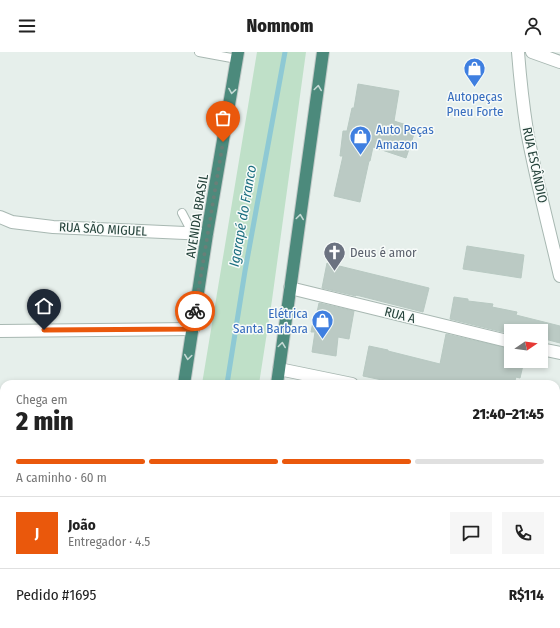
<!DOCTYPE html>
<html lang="pt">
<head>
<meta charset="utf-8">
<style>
	body { margin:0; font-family:"Fira Sans Condensed",sans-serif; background:#f6f6f6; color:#222; height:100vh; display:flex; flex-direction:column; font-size:15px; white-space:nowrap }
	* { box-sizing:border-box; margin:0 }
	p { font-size:13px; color:#767676 }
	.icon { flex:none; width:22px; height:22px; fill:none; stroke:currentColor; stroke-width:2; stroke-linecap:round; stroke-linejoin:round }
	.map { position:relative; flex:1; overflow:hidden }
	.side { position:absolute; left:0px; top:328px; width:560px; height:248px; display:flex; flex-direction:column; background:#fff; border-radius:12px 12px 0 0; box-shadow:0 2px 6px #0003 }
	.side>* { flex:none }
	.needle { width:26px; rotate:77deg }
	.buttons { position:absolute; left:504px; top:272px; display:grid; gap:8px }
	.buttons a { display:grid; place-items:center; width:44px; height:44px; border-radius:0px; background:#fff; box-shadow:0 2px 6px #0003; font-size:20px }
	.pin { position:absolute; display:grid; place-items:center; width:34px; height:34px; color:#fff; margin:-41px -17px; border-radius:50% 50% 50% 0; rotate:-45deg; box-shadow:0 0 4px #0007 }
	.pin .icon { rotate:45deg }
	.courier { position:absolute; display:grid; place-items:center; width:40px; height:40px; margin:-20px; border:3px solid #ea580c; border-radius:50%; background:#fff; color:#222; box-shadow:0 1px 5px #0007 }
	.headline em { font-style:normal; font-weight:800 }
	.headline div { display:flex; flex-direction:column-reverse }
	.headline { display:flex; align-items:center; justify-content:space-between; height:68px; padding:0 16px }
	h1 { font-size:26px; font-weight:800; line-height:30px }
	.bar { display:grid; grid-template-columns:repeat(4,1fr); gap:6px 4px; align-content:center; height:48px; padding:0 16px }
	.bar i { height:5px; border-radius:3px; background:#e0e0e0 }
	.bar .selected { background:#ea580c }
	.bar p { grid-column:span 4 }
	.line { display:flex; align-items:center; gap:10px; padding:0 16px; border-top:1px solid #e0e0e0 }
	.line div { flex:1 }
	.round { display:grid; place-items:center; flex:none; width:42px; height:42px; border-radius:0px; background:#f6f6f6 }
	header { display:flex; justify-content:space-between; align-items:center; height:52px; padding:0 16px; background:#fff; font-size:18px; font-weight:800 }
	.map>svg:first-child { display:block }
</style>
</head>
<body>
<header><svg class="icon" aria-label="menu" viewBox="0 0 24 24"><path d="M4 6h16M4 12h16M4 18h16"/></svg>Nomnom<svg class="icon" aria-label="person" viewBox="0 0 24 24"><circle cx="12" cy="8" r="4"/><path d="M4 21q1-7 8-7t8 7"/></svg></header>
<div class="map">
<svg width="560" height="576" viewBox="0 0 560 576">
	<rect width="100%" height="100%" fill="#e6efeb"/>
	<!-- green -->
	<path fill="#bfe0c8" d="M 257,0 L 306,0 L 272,248 L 259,332 L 202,332 Z
		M 161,572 L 220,572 L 219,576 L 160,576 Z"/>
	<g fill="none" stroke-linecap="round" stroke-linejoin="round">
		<!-- stream -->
		<path stroke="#8ec9d4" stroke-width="5" d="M 227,332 L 245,219 L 285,0
			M 189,576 L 190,572"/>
	</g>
	<!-- building -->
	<path fill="#bbcac4" stroke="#b8c9c2" d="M 358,32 L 399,39 L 394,69 L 416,76 L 406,106 L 373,95 L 370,109 L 369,109 L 360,150 L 334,144 L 343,104 L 340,104 L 343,79 L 347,79 L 352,56 L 354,56 Z
		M 467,194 L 524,203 L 521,226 L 463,217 Z
		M 327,211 L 429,236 L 423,260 L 356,243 L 356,244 L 322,236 Z
		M 454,245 L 468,247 L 468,249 L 493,252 L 492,255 L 517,260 L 516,263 L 560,274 L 560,291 L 541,286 L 541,279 L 511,279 L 511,282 L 450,267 Z
		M 319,251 L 354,259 L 349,287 L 338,285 L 336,304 L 312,300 L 315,280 L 311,280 L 314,265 L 316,265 Z
		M 446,282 L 511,297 L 511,309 L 524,309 L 520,326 L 516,325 L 514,332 L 401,332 L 363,324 L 369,294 L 388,298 L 388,299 L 440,312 Z"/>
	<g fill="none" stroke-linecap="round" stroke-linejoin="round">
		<defs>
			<path id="service" d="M 199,0 L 237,7
				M 182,161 L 193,182"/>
			<path id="minor" d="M 518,0 C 520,26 523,53 527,79 C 536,128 549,176 560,224
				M 0,165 L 12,170 L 53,175 L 207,182
				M 290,236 L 511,290
				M 0,279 L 193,277
				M 541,297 L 560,301
				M 279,317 L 352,332
				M 556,375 L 560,376
				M 0,457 L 4,457
				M 556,462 L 560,463
				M 556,551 L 560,551
				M 371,576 L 372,572"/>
			<path id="tertiary" d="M 532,0 L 560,10"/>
			<path id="trunk" d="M 184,332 L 207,182 L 238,0
				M 277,332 L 323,0
				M 149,576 L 150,572
				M 238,576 L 238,572"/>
		</defs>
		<!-- service casing -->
		<use href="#service" stroke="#a8b8b2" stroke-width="10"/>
		<!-- minor casing -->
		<use href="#minor" stroke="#a8b8b2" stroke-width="14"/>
		<!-- tertiary casing -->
		<use href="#tertiary" stroke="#a8b8b2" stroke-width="14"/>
		<!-- trunk casing -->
		<use href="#trunk" stroke="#c2cac8" stroke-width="14"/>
		<!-- service -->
		<use href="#service" stroke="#fff" stroke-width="8"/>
		<!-- minor -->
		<use href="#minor" stroke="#fff" stroke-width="12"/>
		<!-- tertiary -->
		<use href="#tertiary" stroke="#fff" stroke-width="12"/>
		<!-- trunk -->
		<use href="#trunk" stroke="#4c8a7c" stroke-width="12"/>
	</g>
	<!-- one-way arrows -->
	<defs><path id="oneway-chevron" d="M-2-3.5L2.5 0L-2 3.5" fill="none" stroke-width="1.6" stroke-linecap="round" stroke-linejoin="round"/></defs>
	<g stroke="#c4d9d4">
		<use href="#oneway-chevron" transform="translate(318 36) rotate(-82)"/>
		<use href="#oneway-chevron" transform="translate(232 39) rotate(99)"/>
		<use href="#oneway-chevron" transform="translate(300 165) rotate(-82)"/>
		<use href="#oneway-chevron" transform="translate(282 293) rotate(-82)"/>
		<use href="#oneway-chevron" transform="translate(188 305) rotate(98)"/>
	</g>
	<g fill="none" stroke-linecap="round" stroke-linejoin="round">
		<!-- done -->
		<path stroke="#687f78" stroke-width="4" stroke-dasharray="0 7.2" d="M 195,259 L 223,90"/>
		<!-- route -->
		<path stroke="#ea580c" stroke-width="5" d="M 44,278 L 193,277 L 195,259"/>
	</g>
	<!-- icons -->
	<defs>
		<symbol id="shop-pin" viewBox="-11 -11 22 30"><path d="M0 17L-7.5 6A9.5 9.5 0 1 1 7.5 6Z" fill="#3f7fe0" stroke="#f7fbf9"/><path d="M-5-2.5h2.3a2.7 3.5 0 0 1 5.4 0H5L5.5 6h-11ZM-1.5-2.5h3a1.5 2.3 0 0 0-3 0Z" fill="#fff"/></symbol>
		<symbol id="church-pin" viewBox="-11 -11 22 30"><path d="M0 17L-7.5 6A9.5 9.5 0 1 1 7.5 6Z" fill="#6b7280" stroke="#f7fbf9"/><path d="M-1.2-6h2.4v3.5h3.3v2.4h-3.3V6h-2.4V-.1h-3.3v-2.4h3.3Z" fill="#fff"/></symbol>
	</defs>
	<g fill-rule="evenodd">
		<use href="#shop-pin" x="462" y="4" width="25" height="34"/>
		<use href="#shop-pin" x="348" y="72" width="25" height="34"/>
		<use href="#church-pin" x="322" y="188" width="25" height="34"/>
		<use href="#shop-pin" x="310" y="256" width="25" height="34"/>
	</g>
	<g text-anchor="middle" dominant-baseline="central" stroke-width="3" stroke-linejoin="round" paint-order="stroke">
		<!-- shop labels -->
		<g font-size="13" fill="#366cbe" stroke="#f7fbf9">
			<text x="475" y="44">Autopeças<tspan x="475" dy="15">Pneu Forte</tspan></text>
			<text x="376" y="77" text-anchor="start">Auto Peças<tspan x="376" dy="15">Amazon</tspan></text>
			<text x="308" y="261" text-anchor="end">Elétrica<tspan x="308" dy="15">Santa Barbara</tspan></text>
		</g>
		<!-- street labels -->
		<g font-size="13" fill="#24423a" stroke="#f7fbf9">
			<text transform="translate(535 113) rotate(78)">RUA ESCÂNDIO</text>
			<text transform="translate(197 164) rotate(-81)">AVENIDA BRASIL</text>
			<text transform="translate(103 177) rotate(3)">RUA SÃO MIGUEL</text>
			<text transform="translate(400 263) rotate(14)">RUA A</text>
		</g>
		<!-- worship labels -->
		<g font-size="13" fill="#5b616d" stroke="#f7fbf9" text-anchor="start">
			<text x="350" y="200">Deus é amor</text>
		</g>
		<!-- water labels -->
		<g font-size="14" font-style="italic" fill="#1c6f80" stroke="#f7fbf9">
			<text transform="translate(243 164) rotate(-80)">Igarapé do Franco</text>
		</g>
	</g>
</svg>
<div class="buttons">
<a><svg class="needle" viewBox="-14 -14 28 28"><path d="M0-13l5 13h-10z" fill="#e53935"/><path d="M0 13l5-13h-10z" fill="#767676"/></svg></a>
</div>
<div class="pin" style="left:223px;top:90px;background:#ea580c"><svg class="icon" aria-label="bag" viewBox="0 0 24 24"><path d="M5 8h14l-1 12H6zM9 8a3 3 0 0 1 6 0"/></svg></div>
<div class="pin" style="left:44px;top:278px;background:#1f2937"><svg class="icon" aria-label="home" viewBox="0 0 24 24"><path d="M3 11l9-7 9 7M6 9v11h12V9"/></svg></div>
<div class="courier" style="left:195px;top:259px"><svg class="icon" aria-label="bike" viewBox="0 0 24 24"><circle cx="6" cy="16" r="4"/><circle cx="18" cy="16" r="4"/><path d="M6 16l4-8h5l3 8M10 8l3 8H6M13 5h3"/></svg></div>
<section class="side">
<div class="headline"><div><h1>2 min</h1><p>Chega em</p></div><em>21:40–21:45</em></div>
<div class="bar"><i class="selected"></i><i class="selected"></i><i class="selected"></i><i></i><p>A caminho · 60 m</p></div>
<div class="line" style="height:72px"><b class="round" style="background:#ea580c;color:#fff">J</b><div><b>João</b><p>Entregador · 4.5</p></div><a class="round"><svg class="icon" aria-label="chat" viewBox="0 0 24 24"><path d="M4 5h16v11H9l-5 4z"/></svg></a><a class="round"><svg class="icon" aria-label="phone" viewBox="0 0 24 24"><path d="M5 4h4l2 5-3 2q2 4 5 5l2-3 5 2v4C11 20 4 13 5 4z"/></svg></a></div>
<div class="line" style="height:52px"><div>Pedido #1695</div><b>R$114</b></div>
</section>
</div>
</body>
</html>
